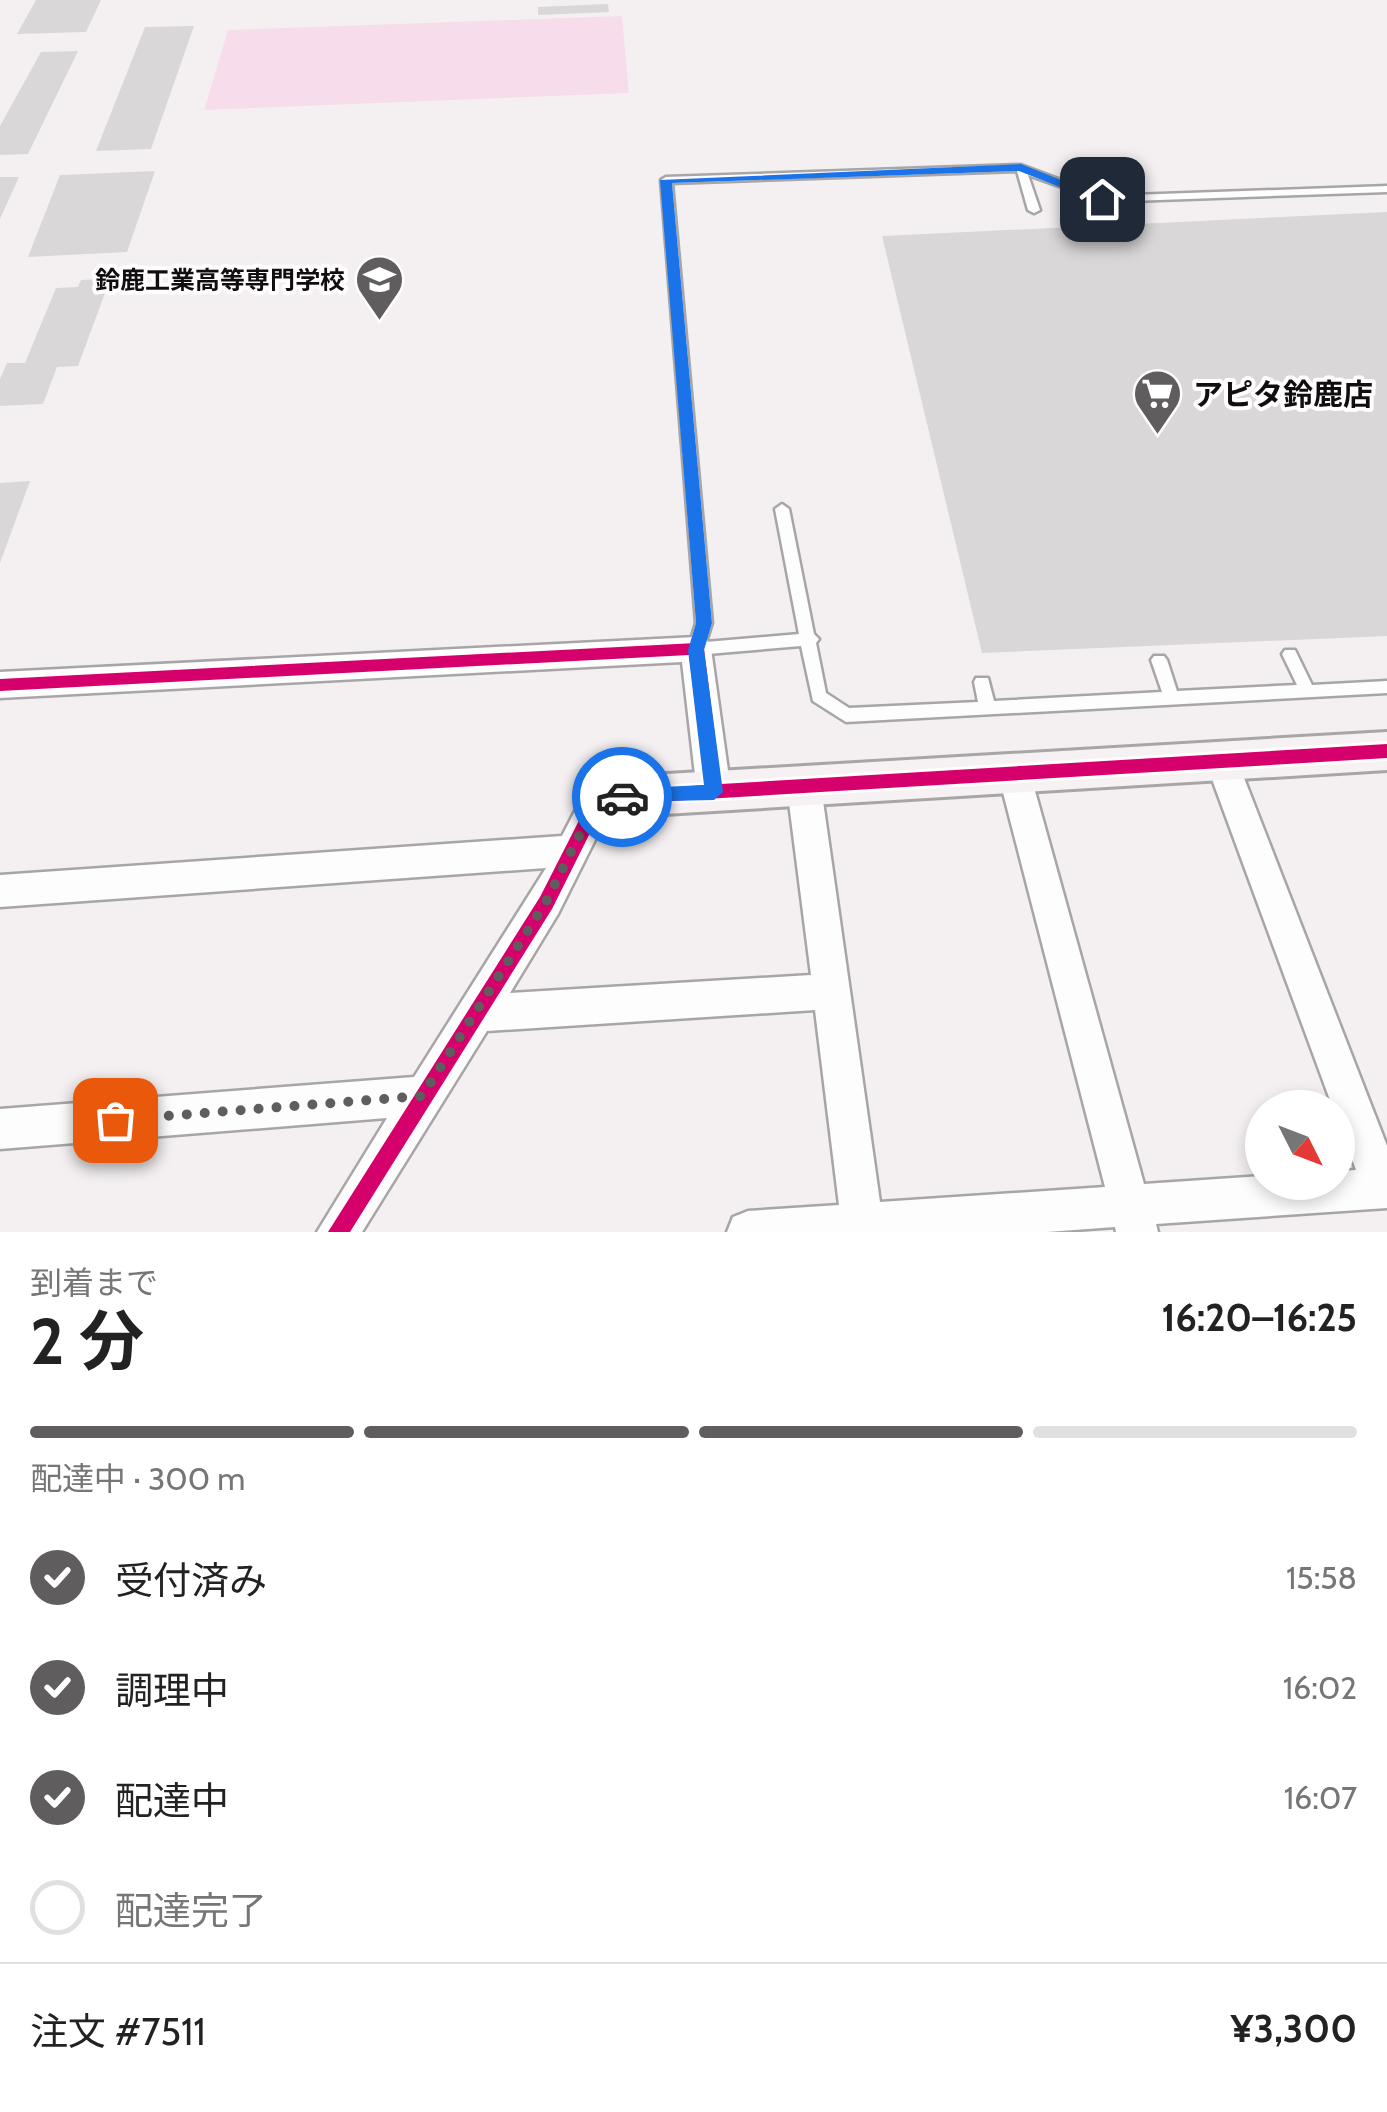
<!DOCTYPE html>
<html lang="ja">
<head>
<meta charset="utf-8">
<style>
	body { margin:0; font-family:Cabin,"Noto Sans JP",sans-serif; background:#f2f2f2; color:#222; height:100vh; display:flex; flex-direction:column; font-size:38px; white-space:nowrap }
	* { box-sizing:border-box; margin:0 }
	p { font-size:32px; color:#767676 }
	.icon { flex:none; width:55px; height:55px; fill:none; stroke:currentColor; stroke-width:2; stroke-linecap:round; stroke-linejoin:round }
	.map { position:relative; height:1232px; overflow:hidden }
	.side { display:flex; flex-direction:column; background:#fff; flex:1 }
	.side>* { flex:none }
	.needle { width:65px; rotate:132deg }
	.fabs { position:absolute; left:1245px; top:1090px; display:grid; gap:20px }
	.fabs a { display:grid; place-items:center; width:110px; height:110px; border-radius:50%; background:#fff; box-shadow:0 5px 15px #0003; font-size:50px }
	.pin { position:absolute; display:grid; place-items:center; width:85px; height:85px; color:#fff; margin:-42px; border-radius:20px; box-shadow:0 5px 15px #0006 }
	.courier { position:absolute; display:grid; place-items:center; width:100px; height:100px; margin:-50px; border:8px solid #1a73e8; border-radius:50%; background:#fff; color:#222; box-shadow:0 2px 12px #0007 }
	.headline em { font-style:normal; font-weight:700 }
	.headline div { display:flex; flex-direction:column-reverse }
	.headline { display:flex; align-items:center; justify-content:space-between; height:170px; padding:0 30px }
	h1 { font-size:65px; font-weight:700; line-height:75px }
	.bar { display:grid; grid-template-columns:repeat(4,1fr); gap:15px 10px; align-content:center; height:120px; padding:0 30px }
	.bar i { height:12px; border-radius:8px; background:#e0e0e0 }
	.bar .active { background:#605d5e }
	.bar p { grid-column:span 4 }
	.line { display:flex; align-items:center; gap:25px; padding:0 30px; border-top:2px solid #e0e0e0 }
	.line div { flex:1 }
	ol { padding:0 30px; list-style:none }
	li { display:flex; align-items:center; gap:30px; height:110px }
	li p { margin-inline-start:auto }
	li .icon { padding:10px; border-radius:50%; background:#605d5e; color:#fff; stroke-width:4 }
	li:last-child { color:#767676 }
	li i { width:55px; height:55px; border:5px solid #e0e0e0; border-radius:50% }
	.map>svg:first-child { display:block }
</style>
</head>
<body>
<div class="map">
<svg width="1387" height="1232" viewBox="0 0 1387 1232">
	<rect width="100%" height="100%" fill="#f4f0f2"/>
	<!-- green -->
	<path fill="#f7ddeb" d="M 622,16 L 629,93 L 204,110 L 228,30 Z"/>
	<!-- building -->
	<path fill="#dad7d8" d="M 36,0 L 101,0 L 86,32 L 17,34 Z
		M 608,4 L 609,12 L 538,15 L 538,7 Z
		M 194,26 L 151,149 L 96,151 L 145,27 Z
		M 78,51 L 28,154 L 0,155 L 0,126 L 41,52 Z
		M 155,171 L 127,252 L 28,257 L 60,175 Z
		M 0,177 L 19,177 L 0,219 Z
		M 1387,212 L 1387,636 L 982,653 L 882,236 Z
		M 100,279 L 98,286 L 108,285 L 78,366 L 57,367 L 43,404 L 0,406 L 0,379 L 7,363 L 25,363 L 56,288 L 78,287 L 81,280 Z
		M 30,481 L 0,563 L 0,483 Z"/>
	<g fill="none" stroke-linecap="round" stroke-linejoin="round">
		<defs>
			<path id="lane" d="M 1021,165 L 1104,196 L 1387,186 L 1387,192 L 1103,202 L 1028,175 L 1040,210 L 1034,213 L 1028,210 L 1017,171 L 672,183 L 712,623 L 706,642 L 799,634 L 775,509 L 782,504 L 789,509 L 814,634 L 819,639 L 816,643 L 826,693 L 849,708 L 978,702 L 974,682 L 976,678 L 988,678 L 994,701 L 1162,692 L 1151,660 L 1154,656 L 1164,656 L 1167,660 L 1177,691 L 1297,685 L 1282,654 L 1285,650 L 1295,650 L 1312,685 L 1387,681 L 1387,693 L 846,722 L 813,701 L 801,646 L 696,655 L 691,653 L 688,649 L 696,623 L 661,180 L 666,177 Z"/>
			<path id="street" d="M 696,637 L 707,640 L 711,649 L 731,792 L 726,802 L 714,806 L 702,802 L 697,792 L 682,662 L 0,698 L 0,672 Z
				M 1221,746 L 1233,750 L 1237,760 L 1387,1146 L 1387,1208 L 1156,1224 L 1158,1232 L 1116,1232 L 1115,1227 L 1047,1232 L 727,1232 L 733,1217 L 748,1211 L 839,1205 L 815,1010 L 487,1031 L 362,1232 L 317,1232 L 387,1118 L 0,1149 L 0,1109 L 414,1077 L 546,868 L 0,907 L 0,875 L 562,836 L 587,788 L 599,784 L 611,788 L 616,798 L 558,914 L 510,993 L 811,975 L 787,787 L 792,777 L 804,773 L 816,777 L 821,787 L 880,1202 L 1105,1187 L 998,773 L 1002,763 L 1014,759 L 1026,763 L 1030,773 L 1144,1184 L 1262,1176 L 1262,1182 L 1338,1182 L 1338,1171 L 1356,1170 L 1338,1120 L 1338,1108 L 1333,1108 L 1205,760 L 1209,750 Z"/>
			<path id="secondary" d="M 1387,732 L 1387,770 L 599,818 L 582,812 L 575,798 L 582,784 L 599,778 Z"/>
		</defs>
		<!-- lane casing -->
		<use href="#lane" stroke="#a8a5a7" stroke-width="5"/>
		<!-- street casing -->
		<use href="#street" stroke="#a8a5a7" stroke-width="5"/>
		<!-- secondary casing -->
		<use href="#secondary" stroke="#a8a5a7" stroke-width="6"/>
		<!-- lane -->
		<use href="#lane" fill="#fdfdfd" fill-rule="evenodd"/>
		<!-- street -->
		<use href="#street" fill="#fdfdfd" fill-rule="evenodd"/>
		<!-- secondary -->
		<use href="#secondary" fill="#f6f2f4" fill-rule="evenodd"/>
		<defs>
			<path id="cycleway" d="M 696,643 L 701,645 L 704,649 L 721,784 L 1387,744 L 1387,758 L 604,805 L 552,909 L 350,1232 L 328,1232 L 540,897 L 593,793 L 705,785 L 689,655 L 0,691 L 0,679 Z"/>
		</defs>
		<!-- cycleway casing -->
		<use href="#cycleway" stroke="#fffdfe" stroke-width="6"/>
		<!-- cycleway -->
		<use href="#cycleway" fill="#d6006c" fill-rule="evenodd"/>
	</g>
	<!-- route -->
	<path fill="#1a73e8" d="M 1021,164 L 1109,199 L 1098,202 L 1019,171 L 672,183 L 712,623 L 704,650 L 723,792 L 714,800 L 616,802 L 616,791 L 622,789 L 704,785 L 688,650 L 696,623 L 660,180 Z"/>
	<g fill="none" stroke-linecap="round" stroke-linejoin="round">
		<!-- done -->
		<path stroke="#605d5e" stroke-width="10" stroke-dasharray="0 18" d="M 115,1120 L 422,1096 L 546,902 L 598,798 L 622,797"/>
	</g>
	<!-- icons -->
	<defs>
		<symbol id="school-pin" viewBox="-11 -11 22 30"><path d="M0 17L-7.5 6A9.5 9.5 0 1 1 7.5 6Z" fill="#605d5e" stroke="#fffdfe"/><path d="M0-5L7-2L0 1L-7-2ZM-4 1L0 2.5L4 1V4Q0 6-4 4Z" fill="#fff"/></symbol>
		<symbol id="supermarket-pin" viewBox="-11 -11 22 30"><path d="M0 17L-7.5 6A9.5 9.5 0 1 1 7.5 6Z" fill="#605d5e" stroke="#fffdfe"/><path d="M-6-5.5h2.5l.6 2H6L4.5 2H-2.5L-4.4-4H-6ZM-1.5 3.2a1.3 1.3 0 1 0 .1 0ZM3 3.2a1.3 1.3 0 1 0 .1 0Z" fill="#fff"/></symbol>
	</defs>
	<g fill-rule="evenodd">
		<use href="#school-pin" x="352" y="252" width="55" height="75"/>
		<use href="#supermarket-pin" x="1130" y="366" width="55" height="75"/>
	</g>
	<g text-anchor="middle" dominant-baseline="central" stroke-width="8" stroke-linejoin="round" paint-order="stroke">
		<!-- far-poi labels -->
		<g font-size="25" font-weight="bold" fill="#110e0f" stroke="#fffdfe" text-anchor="end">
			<text x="345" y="280">鈴鹿工業高等専門学校</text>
		</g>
		<!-- poi labels -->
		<g font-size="30" font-weight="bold" fill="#110e0f" stroke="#fffdfe" text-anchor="start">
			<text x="1193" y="394">アピタ鈴鹿店</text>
		</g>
	</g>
</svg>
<div class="fabs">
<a><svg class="needle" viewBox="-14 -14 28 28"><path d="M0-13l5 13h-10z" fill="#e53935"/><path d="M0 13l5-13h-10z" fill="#767676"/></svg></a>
</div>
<div class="pin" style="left:115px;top:1120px;background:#ea580c"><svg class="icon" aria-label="bag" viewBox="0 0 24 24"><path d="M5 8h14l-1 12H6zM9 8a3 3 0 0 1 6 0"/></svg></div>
<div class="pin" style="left:1102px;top:199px;background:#1f2937"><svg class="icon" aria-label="home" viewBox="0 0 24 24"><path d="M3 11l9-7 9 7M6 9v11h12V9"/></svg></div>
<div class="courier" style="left:622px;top:797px"><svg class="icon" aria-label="car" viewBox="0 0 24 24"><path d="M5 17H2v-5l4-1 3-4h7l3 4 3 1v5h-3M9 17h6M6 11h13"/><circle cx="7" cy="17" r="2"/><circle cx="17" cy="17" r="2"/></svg></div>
</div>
<section class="side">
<div class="headline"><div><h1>2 分</h1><p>到着まで</p></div><em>16:20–16:25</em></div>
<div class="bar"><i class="active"></i><i class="active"></i><i class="active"></i><i></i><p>配達中 · 300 m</p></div>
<ol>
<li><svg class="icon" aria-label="check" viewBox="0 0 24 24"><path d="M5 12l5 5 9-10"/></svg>受付済み<p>15:58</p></li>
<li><svg class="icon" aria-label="check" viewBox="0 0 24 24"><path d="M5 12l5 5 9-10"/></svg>調理中<p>16:02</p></li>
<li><svg class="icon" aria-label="check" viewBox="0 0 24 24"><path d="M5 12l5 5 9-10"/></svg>配達中<p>16:07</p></li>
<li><i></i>配達完了</li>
</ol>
<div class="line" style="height:130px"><div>注文 #7511</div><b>¥3,300</b></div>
</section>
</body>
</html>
